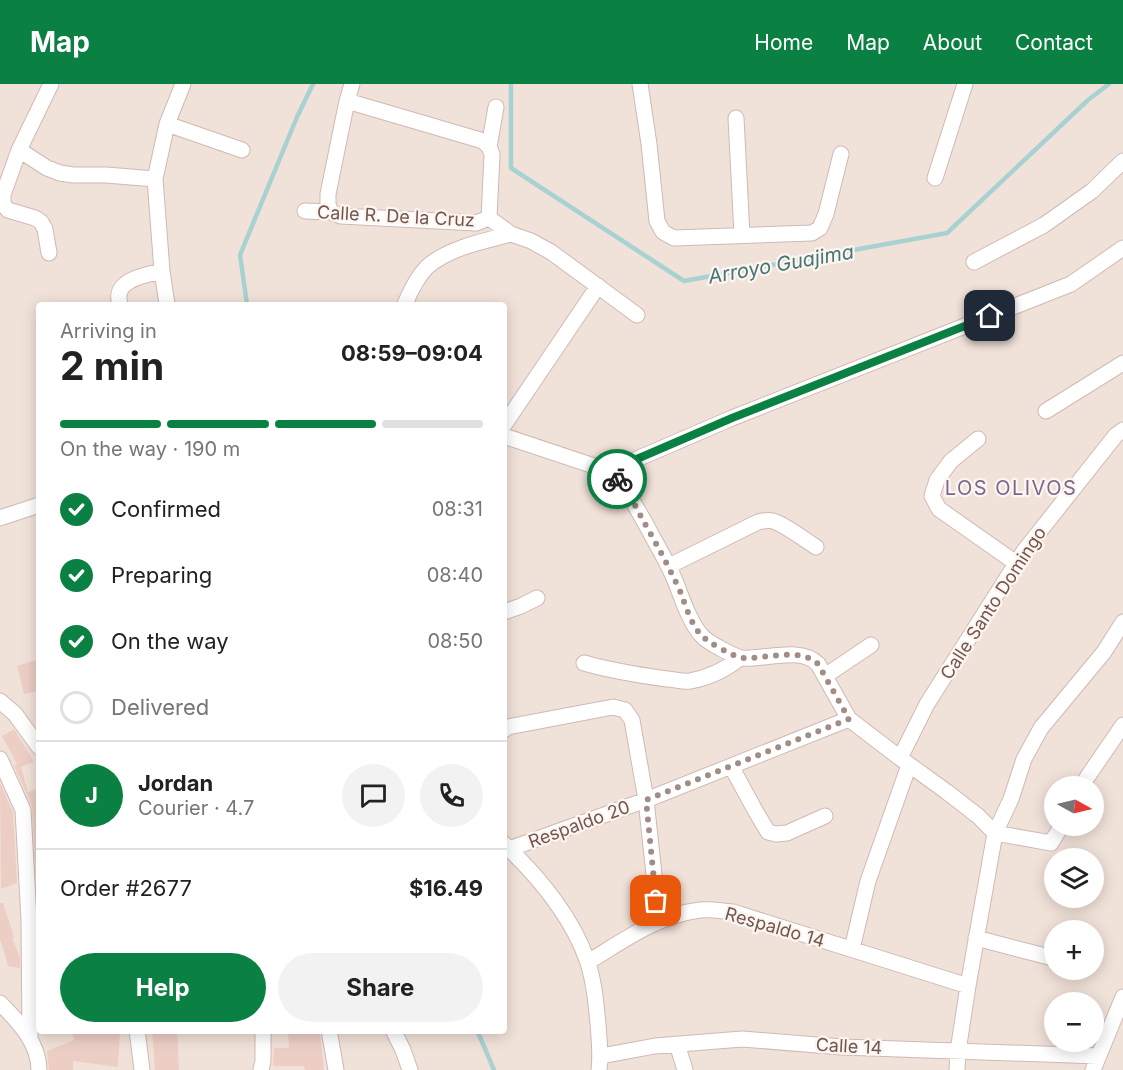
<!DOCTYPE html>
<html lang="en">
<head>
<meta charset="utf-8">
<style>
	body { margin:0; font-family:Inter,sans-serif; background:#f2f2f2; color:#222; height:100vh; display:flex; flex-direction:column; font-size:22px; white-space:nowrap }
	* { box-sizing:border-box; margin:0 }
	p { font-size:20px; color:#767676 }
	.icon { flex:none; width:33px; height:33px; fill:none; stroke:currentColor; stroke-width:2; stroke-linecap:round; stroke-linejoin:round }
	.map { position:relative; flex:1; overflow:hidden }
	.panel { position:absolute; left:36px; top:218px; width:471px; height:732px; display:flex; flex-direction:column; background:#fff; border-radius:6px; box-shadow:0 3px 15px #0003 }
	.panel>* { flex:none }
	.needle { width:39px; rotate:98deg }
	.buttons { position:absolute; left:1044px; top:692px; display:grid; gap:12px }
	.buttons a { display:grid; place-items:center; width:60px; height:60px; border-radius:50%; background:#fff; box-shadow:0 3px 15px #0003; font-size:30px }
	.pin { position:absolute; display:grid; place-items:center; width:51px; height:51px; color:#fff; margin:-26px; border-radius:12px; box-shadow:0 3px 9px #0006 }
	.courier { position:absolute; display:grid; place-items:center; width:60px; height:60px; margin:-30px; border:4px solid #0b8043; border-radius:50%; background:#fff; color:#222; box-shadow:0 2px 8px #0007 }
	.headline em { font-style:normal; font-weight:700 }
	.headline div { display:flex; flex-direction:column-reverse }
	.headline { display:flex; align-items:center; justify-content:space-between; height:102px; padding:0 24px }
	h1 { font-size:39px; font-weight:700; line-height:45px }
	.bar { display:grid; grid-template-columns:repeat(4,1fr); gap:9px 6px; align-content:center; height:72px; padding:0 24px }
	.bar i { height:8px; border-radius:4px; background:#e0e0e0 }
	.bar .active { background:#0b8043 }
	.bar p { grid-column:span 4 }
	.line { display:flex; align-items:center; gap:15px; padding:0 24px; border-top:2px solid #e0e0e0 }
	.line div { flex:1 }
	.round { display:grid; place-items:center; flex:none; width:63px; height:63px; border-radius:32px; background:#f2f2f2 }
	ol { padding:0 24px; list-style:none }
	li { display:flex; align-items:center; gap:18px; height:66px }
	li p { margin-inline-start:auto }
	li .icon { padding:6px; border-radius:50%; background:#0b8043; color:#fff; stroke-width:4 }
	li:last-child { color:#767676 }
	li i { width:33px; height:33px; border:3px solid #e0e0e0; border-radius:50% }
	.primary-button { display:flex; gap:12px; margin-top:auto; padding:12px 24px }
	.primary-button a { flex:1; height:69px; border-radius:36px; background:#0b8043; color:#fff; font-size:24px; font-weight:700; line-height:69px; text-align:center }
	.primary-button a+a { background:#f2f2f2; color:#222 }
	header { display:flex; align-items:center; gap:36px; box-sizing:border-box; height:84px; padding:0 30px; background:#0b8043; color:#fff }
	header strong { font-size:28px }
	nav { display:flex; gap:33px; margin-inline-start:auto; font-size:21px }
	.map>svg:first-child { display:block }
</style>
</head>
<body>
<header>
<strong>Map</strong>
<nav><a>Home</a><a>Map</a><a>About</a><a>Contact</a></nav>
</header>
<div class="map">
<svg width="1123" height="986" viewBox="0 0 1123 986">
	<rect width="100%" height="100%" fill="#faf1ea"/>
	<!-- residential -->
	<path fill="#f1e2d9" fill-rule="evenodd" d="M 0,0 L 1123,0 L 1123,986 L 0,986 ZM 39,220 L 504,220 L 504,946 L 39,946 ZM 1054,702 L 1094,702 L 1094,741 L 1054,741 ZM 1054,774 L 1094,774 L 1094,813 L 1054,813 ZM 1054,846 L 1094,846 L 1094,885 L 1054,885 ZM 1054,918 L 1094,918 L 1094,957 L 1054,957 Z"/>
	<g fill="none" stroke-linecap="round" stroke-linejoin="round">
		<!-- stream -->
		<path stroke="#a8d2d1" stroke-width="4.5" d="M 511,0 L 511,84 L 684,197 L 947,149 L 1088,16 L 1109,0
			M 247,220 L 240,171 L 297,33 L 313,0
			M 477,946 L 494,986"/>
	</g>
	<!-- building -->
	<path fill="#eccec5" d="M 39,575 L 39,607 L 24,610 L 17,582 Z
		M 14,645 L 34,678 L 21,683 L 28,708 L 39,704 L 39,792 L 36,793 L 32,722 L 14,682 L 17,680 L 2,652 Z
		M 0,699 L 13,728 L 17,799 L 1,805 Z
		M 0,819 L 3,819 L 14,853 L 12,854 L 20,873 L 20,884 L 8,882 L 1,857 L 0,857 Z
		M 72,946 L 120,946 L 118,983 L 73,977 L 73,986 L 49,986 L 47,967 L 74,956 Z
		M 152,946 L 177,946 L 179,986 L 155,986 Z
		M 288,946 L 312,946 L 312,950 L 320,950 L 324,986 L 305,986 L 304,982 L 273,982 L 274,964 L 289,964 Z"/>
	<g fill="none" stroke-linecap="round" stroke-linejoin="round">
		<defs>
			<path id="minor" d="M 640,0 L 649,60 L 657,137 L 663,148 L 674,154 L 812,149 L 820,144 L 826,130 L 841,70
				M 347,17 L 480,56 L 484,58 L 489,63
				M 736,34 L 742,151
				M 167,40 L 242,66
				M 19,66 L 47,84 L 60,89 L 73,91 L 106,91 L 155,95
				M 935,94 L 965,0
				M 305,127 L 331,128 L 341,132 L 476,139 L 489,134 L 511,150 L 531,157 L 551,168 L 637,231
				M 331,128 L 328,121 L 328,110 L 347,17 L 352,0
				M 489,134 L 492,70 L 489,63 L 496,23
				M 49,169 L 45,145 L 41,138 L 35,134 L 8,126 L 3,120 L 3,111 L 19,66 L 51,0
				M 974,178 L 1044,141 L 1092,107 L 1123,77
				M 120,220 C 112,196 145,191 162,187
				M 167,220 L 162,187 L 155,95 L 167,40 L 183,0
				M 405,220 C 410,208 417,193 427,183 C 448,164 484,157 511,150
				M 1046,327 L 1123,279
				M 504,341 L 598,202
				M 504,352 L 609,387 C 627,405 638,426 650,448 C 658,463 667,478 674,494 C 681,511 689,538 702,552 C 707,558 735,573 742,574 C 765,576 801,562 818,580 L 849,635 L 900,674 L 947,708 L 978,732 L 995,749 L 1051,759 L 1062,741
				M 978,355 L 951,377 L 937,396 L 932,412 L 939,425 L 1016,479
				M 609,387 L 732,334 L 1071,200 L 1123,164
				M 0,434 L 39,421
				M 669,482 L 758,438 C 762,437 768,436 773,437 C 784,440 805,456 816,463
				M 504,528 L 521,522 L 537,514
				M 584,579 C 612,587 638,591 667,595 C 674,595 682,598 690,597 C 708,594 726,585 740,574
				M 825,592 L 871,561
				M 0,617 L 15,630 L 39,663
				M 504,646 L 508,643 L 613,623 L 625,626 L 632,636 L 646,716 L 659,837
				M 900,674 L 927,620 L 1024,467 L 1116,351 L 1123,346
				M 0,675 L 23,726 L 29,836 L 30,953
				M 731,682 L 756,728 L 768,748 L 776,750 L 787,749 L 825,732
				M 1082,702 L 1088,692 L 1123,641
				M 504,760 C 539,793 571,831 587,876 C 594,896 596,919 598,940 C 599,955 601,970 599,986
				M 509,765 L 646,716 L 849,635
				M 976,854 L 1049,873
				M 852,865 L 868,797 L 909,681
				M 588,878 C 623,857 658,831 700,826 C 711,825 722,827 733,828 L 968,902
				M 0,919 C 18,937 39,959 39,986
				M 137,946 L 142,986
				M 329,946 L 336,986
				M 393,946 L 403,966 L 410,986
				M 677,960 L 685,986
				M 601,972 L 655,962 L 742,955 L 842,963 L 1099,972
				M 261,986 L 263,977 L 263,946
				M 957,986 L 958,967 L 968,902 L 995,749 L 1011,715 L 1024,675 L 1041,644 L 1104,568 L 1123,538
				M 1093,986 L 1123,913"/>
		</defs>
		<!-- minor casing -->
		<use href="#minor" stroke="#cdbab4" stroke-width="17"/>
		<!-- minor -->
		<use href="#minor" stroke="#fff" stroke-width="15"/>
	</g>
	<g fill="none" stroke-linecap="round" stroke-linejoin="round">
		<!-- done -->
		<path stroke="#a28c86" stroke-width="6" stroke-dasharray="0 10.8" d="M 617,395 C 629,407 636,424 644,438 C 657,461 669,483 680,507 C 686,522 691,541 702,552 C 709,559 734,573 743,574 C 765,575 801,563 818,580 L 849,635 L 646,716 L 656,817"/>
		<!-- route -->
		<path stroke="#0b8043" stroke-width="8" d="M 617,395 L 609,387 L 732,334 L 990,232"/>
	</g>
	<g text-anchor="middle" dominant-baseline="central" stroke-width="4.5" stroke-linejoin="round" paint-order="stroke">
		<!-- street labels -->
		<g font-size="18" fill="#725650" stroke="#fdf6f0">
			<text transform="translate(396 132) rotate(3)">Calle R. De la Cruz</text>
			<text transform="translate(993 519) rotate(-57)">Calle Santo Domingo</text>
			<text transform="translate(579 740) rotate(-20)">Respaldo 20</text>
			<text transform="translate(775 843) rotate(16)">Respaldo 14</text>
			<text transform="translate(849 962) rotate(3)">Calle 14</text>
		</g>
		<!-- water labels -->
		<g font-size="20" font-style="italic" fill="#467575" stroke="#fdf6f0">
			<text transform="translate(781 180) rotate(-10)">Arroyo Guajima</text>
		</g>
		<!-- neighbourhood labels -->
		<g font-size="20" letter-spacing="1.5" fill="#7a688d" stroke="#fdf6f0">
			<text x="1011" y="404">LOS OLIVOS</text>
		</g>
	</g>
</svg>
<div class="buttons">
<a><svg class="needle" viewBox="-14 -14 28 28"><path d="M0-13l5 13h-10z" fill="#e53935"/><path d="M0 13l5-13h-10z" fill="#767676"/></svg></a>
<a><svg class="icon" aria-label="layers" viewBox="0 0 24 24"><path d="M12 4l9 5-9 5-9-5zM3 14l9 5 9-5"/></svg></a>
<a>+</a>
<a>−</a>
</div>
<div class="pin" style="left:656px;top:817px;background:#ea580c"><svg class="icon" aria-label="bag" viewBox="0 0 24 24"><path d="M5 8h14l-1 12H6zM9 8a3 3 0 0 1 6 0"/></svg></div>
<div class="pin" style="left:990px;top:232px;background:#1f2937"><svg class="icon" aria-label="home" viewBox="0 0 24 24"><path d="M3 11l9-7 9 7M6 9v11h12V9"/></svg></div>
<div class="courier" style="left:617px;top:395px"><svg class="icon" aria-label="bike" viewBox="0 0 24 24"><circle cx="6" cy="16" r="4"/><circle cx="18" cy="16" r="4"/><path d="M6 16l4-8h5l3 8M10 8l3 8H6M13 5h3"/></svg></div>
<section class="panel">
<div class="headline"><div><h1>2 min</h1><p>Arriving in</p></div><em>08:59–09:04</em></div>
<div class="bar"><i class="active"></i><i class="active"></i><i class="active"></i><i></i><p>On the way · 190 m</p></div>
<ol>
<li><svg class="icon" aria-label="check" viewBox="0 0 24 24"><path d="M5 12l5 5 9-10"/></svg>Confirmed<p>08:31</p></li>
<li><svg class="icon" aria-label="check" viewBox="0 0 24 24"><path d="M5 12l5 5 9-10"/></svg>Preparing<p>08:40</p></li>
<li><svg class="icon" aria-label="check" viewBox="0 0 24 24"><path d="M5 12l5 5 9-10"/></svg>On the way<p>08:50</p></li>
<li><i></i>Delivered</li>
</ol>
<div class="line" style="height:108px"><b class="round" style="background:#0b8043;color:#fff">J</b><div><b>Jordan</b><p>Courier · 4.7</p></div><a class="round"><svg class="icon" aria-label="chat" viewBox="0 0 24 24"><path d="M4 5h16v11H9l-5 4z"/></svg></a><a class="round"><svg class="icon" aria-label="phone" viewBox="0 0 24 24"><path d="M5 4h4l2 5-3 2q2 4 5 5l2-3 5 2v4C11 20 4 13 5 4z"/></svg></a></div>
<div class="line" style="height:78px"><div>Order #2677</div><b>$16.49</b></div>
<div class="primary-button"><a>Help</a><a>Share</a></div>
</section>
</div>
</body>
</html>
